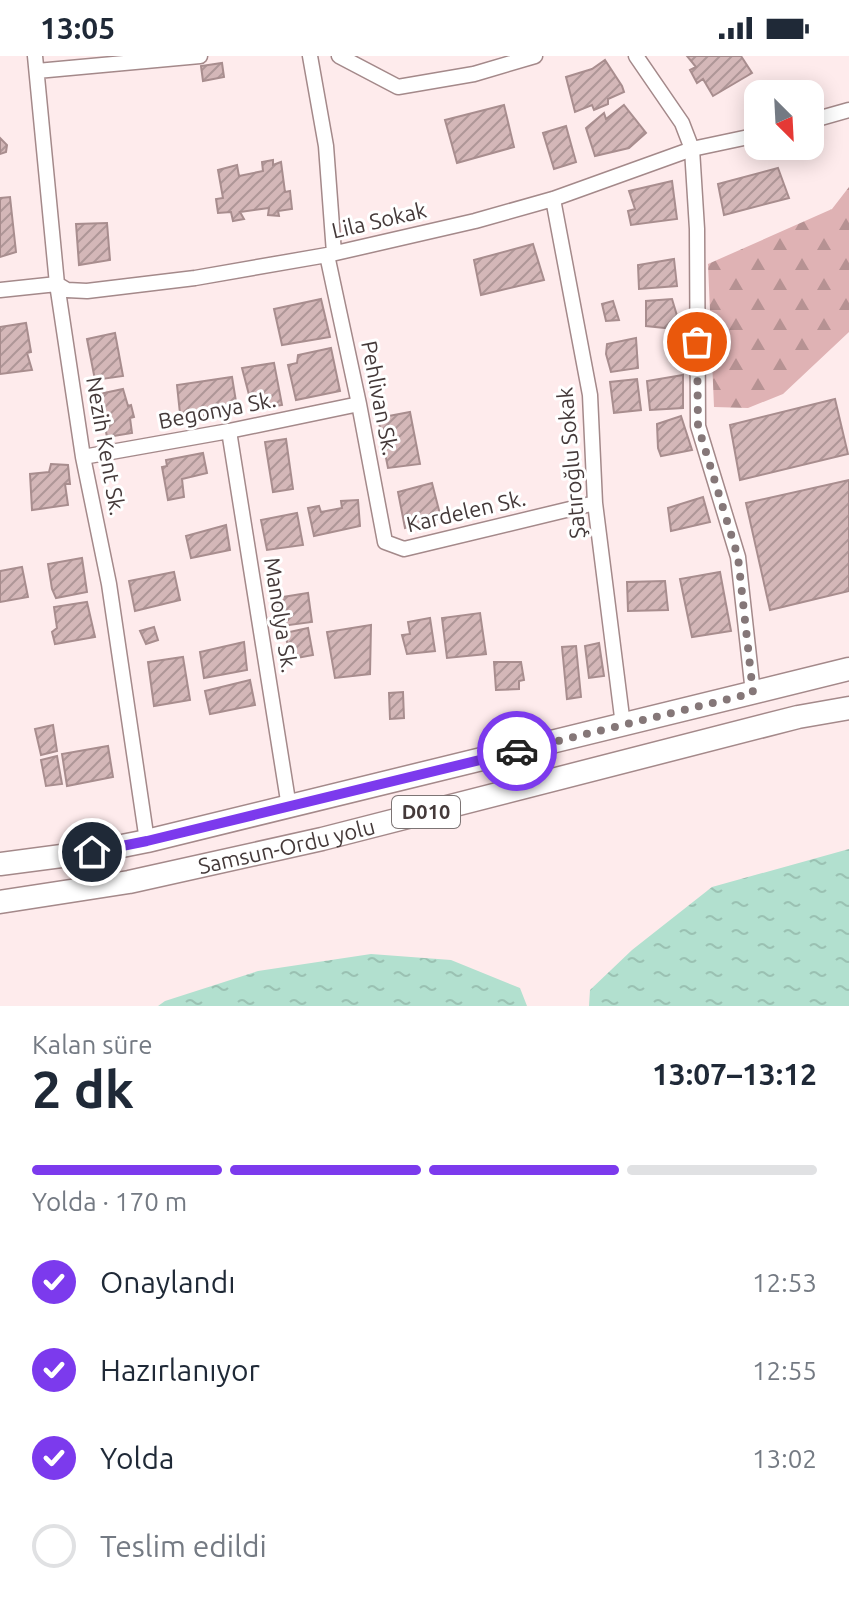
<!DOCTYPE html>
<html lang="tr">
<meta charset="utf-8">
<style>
body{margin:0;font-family:Ubuntu,sans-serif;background:#f6f6f7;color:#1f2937;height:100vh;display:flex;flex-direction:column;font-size:30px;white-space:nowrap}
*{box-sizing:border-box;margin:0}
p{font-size:26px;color:#747a83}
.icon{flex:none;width:44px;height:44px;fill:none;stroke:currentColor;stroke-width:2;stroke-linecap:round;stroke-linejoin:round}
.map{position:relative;height:950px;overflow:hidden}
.details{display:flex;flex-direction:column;background:#fff;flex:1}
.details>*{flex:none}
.needle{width:52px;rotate:156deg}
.fabs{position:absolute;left:744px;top:24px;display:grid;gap:16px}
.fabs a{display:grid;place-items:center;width:80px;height:80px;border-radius:16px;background:#fff;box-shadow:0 4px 20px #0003;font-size:40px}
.pin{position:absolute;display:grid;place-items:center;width:68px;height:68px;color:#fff;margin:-34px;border:4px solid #fff;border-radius:50%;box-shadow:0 2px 8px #0007}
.courier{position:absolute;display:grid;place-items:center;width:80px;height:80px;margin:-40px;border:6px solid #7c3aed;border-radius:50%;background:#fff;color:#222;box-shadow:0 2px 10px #0007}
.summary em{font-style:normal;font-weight:700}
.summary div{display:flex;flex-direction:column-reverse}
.summary{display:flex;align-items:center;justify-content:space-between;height:136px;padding:0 32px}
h1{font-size:52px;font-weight:700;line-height:60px}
.bar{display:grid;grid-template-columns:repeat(4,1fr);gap:12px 8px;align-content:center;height:96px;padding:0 32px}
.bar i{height:10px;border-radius:6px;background:#e0e1e3}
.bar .current{background:#7c3aed}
.bar p{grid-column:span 4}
ol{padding:0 32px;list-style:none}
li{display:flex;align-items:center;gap:24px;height:88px}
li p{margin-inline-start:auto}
li .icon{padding:8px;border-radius:50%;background:#7c3aed;color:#fff;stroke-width:4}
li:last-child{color:#747a83}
li i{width:44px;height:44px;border:4px solid #e0e1e3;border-radius:50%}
.status{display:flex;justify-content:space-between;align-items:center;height:56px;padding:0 40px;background:#fff;direction:ltr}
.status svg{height:22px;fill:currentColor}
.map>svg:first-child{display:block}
.forest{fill:url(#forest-firs)}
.water{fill:url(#water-ripples)}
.building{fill:url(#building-hatch);stroke:#a88d8e;stroke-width:2}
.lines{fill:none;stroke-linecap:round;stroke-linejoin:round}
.minor-casing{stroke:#a4898a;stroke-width:17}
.trunk-casing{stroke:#a4898a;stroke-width:25}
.minor{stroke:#fff;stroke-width:14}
.trunk{stroke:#fff;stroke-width:22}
.done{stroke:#857778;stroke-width:8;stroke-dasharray:0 14.4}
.route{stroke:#7c3aed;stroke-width:10}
.labels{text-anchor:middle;stroke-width:6;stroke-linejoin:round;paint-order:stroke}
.shield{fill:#fff;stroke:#7c7474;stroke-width:2}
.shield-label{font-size:20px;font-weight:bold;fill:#443939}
.street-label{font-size:22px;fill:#443939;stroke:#fff}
</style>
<div class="status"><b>13:05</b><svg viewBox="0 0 49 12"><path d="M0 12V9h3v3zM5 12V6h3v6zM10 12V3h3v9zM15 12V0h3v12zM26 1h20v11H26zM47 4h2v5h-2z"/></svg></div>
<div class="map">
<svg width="849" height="950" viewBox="0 0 849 950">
<defs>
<pattern id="forest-firs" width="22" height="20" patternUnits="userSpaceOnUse" patternTransform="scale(2)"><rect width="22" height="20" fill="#dfb2b4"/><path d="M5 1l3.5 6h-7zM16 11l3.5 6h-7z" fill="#b69293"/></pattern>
<pattern id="water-ripples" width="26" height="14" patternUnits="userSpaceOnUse" patternTransform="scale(2)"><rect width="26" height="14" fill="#b2e0cf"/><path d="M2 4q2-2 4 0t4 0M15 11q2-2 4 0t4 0" fill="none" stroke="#9ac1b2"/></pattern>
<pattern id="building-hatch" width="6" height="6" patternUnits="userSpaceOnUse" patternTransform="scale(2)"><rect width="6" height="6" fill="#d4b7b8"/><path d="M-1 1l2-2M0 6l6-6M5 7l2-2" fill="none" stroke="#ae9697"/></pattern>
</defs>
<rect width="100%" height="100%" fill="#feebec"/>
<!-- forest -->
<path class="forest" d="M 849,131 L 849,276 L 783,338 L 748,352 L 714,351 L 708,208 L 832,153 Z"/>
<!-- water -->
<path class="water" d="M 849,793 L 849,950 L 589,950 L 590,934 L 632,894 L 712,831 Z
M 371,898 L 451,904 L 520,932 L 527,950 L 158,950 L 165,945 L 258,915 Z"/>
<!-- building -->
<path class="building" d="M 687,0 L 741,0 L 752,17 L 713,40 L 703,23 L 697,27 L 690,14 L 696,11 Z
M 605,4 L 622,30 L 624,36 L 608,43 L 608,48 L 594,54 L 592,49 L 575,56 L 566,21 L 592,13 Z
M 222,7 L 224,21 L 203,25 L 201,10 Z
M 504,49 L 514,91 L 457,107 L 445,64 Z
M 624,49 L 646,77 L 629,92 L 595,100 L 586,72 L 604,57 L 606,63 Z
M 566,70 L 576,106 L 554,113 L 543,77 Z
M 0,82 L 7,89 L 6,96 L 0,98 Z
M 273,104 L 273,109 L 281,106 L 285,136 L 290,135 L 292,153 L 278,155 L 279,160 L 268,159 L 269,152 L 240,156 L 244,163 L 233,165 L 231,156 L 218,157 L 216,143 L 223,142 L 218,114 L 237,109 L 239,120 L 263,115 L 262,106 Z
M 778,112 L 789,142 L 724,159 L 718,128 Z
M 672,125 L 677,163 L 631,169 L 628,155 L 635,153 L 629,135 Z
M 10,141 L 16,196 L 0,201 L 0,142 Z
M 107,167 L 110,204 L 79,209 L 76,168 Z
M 533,188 L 544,224 L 481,239 L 474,204 Z
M 674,203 L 677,230 L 639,233 L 638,209 Z
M 321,243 L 330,281 L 282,289 L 274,253 Z
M 672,243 L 678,263 L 674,273 L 646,270 L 646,245 Z
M 613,245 L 619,264 L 606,265 L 602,248 Z
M 26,267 L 31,296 L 27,297 L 32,314 L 0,318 L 0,271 Z
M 115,277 L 123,320 L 95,324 L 87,283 Z
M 636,282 L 638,312 L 611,316 L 606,298 L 607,288 Z
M 331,292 L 340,335 L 296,344 L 288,309 L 297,307 L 298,299 Z
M 274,307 L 282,349 L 253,354 L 242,312 Z
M 683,319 L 683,352 L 650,354 L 647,325 Z
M 232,321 L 238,358 L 181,367 L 177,329 Z
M 637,323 L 641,354 L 614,357 L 610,326 Z
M 123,333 L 128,350 L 131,349 L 134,361 L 130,362 L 132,377 L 107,381 L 99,338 Z
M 835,343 L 848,398 L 740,424 L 730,369 Z
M 410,356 L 420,408 L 388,412 L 378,362 Z
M 681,360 L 692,394 L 661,400 L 658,392 L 657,368 Z
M 286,383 L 293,433 L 273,436 L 265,386 Z
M 203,397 L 207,417 L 182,423 L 184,441 L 168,444 L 162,411 L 167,410 L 166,404 Z
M 51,408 L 68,409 L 70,428 L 65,428 L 68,449 L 32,454 L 30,418 L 49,416 Z
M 849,424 L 849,535 L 770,554 L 746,447 Z
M 432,427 L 441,462 L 405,472 L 398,436 Z
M 703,441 L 710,466 L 671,475 L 668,452 Z
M 358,444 L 360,470 L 314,480 L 308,452 L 319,450 L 321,456 L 342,452 L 341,445 Z
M 297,457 L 303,489 L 267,494 L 261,464 Z
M 226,469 L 230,494 L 191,502 L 186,480 Z
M 82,502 L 87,536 L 56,542 L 52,533 L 48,508 Z
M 22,511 L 28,541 L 0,546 L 0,515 Z
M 174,516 L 180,544 L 135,555 L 129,525 Z
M 720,516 L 731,575 L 692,581 L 680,523 Z
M 665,525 L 668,554 L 628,555 L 627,526 Z
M 308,537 L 312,566 L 282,570 L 276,542 Z
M 87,546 L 95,581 L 55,588 L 52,576 L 57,572 L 54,551 Z
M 480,557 L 486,598 L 447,602 L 442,562 Z
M 430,562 L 435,595 L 407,598 L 402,579 L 410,578 L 408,566 Z
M 371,569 L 370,618 L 335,622 L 327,576 Z
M 154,571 L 158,584 L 146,588 L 140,575 Z
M 308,572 L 313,599 L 291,603 L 285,577 Z
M 244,586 L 247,614 L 204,622 L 200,596 Z
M 599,587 L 604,620 L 589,622 L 585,590 Z
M 576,590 L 581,641 L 567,643 L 562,591 Z
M 183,601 L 190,644 L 154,650 L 148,606 Z
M 494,606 L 521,606 L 524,624 L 519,625 L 519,633 L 496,634 Z
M 250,624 L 255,649 L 210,658 L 205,635 Z
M 403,636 L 404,662 L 390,663 L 389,637 Z
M 53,669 L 57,695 L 41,699 L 35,673 Z
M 108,690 L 113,721 L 67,730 L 62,698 Z
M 57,700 L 62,728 L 46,730 L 41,704 Z"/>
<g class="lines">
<defs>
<path id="minor" d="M 35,0 L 57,228 L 83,401 L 109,528 L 147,785
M 310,0 L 326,90 L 334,197
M 339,0 L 398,31 L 474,18 L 535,0
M 636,0 L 682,67 L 692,93 L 697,173 L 698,370 L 738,501 L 753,637
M 37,15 L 200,0
M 810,65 L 849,54
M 553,143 L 590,339 L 595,447 L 623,669
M 327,199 L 359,348 L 385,486 L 404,493 L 595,447
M 0,234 L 57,228 L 67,234 L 87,235 L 195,222 L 327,199 L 475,165 L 553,143 L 692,93 L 758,79
M 229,375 L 289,751
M 83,401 L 229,375 L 359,348"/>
<g id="trunk">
<path d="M 0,808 L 92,796 L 147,785 L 849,613"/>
<path id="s1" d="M 0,846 L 129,826 L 322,783 L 798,661 L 849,652"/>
</g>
</defs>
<!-- minor casing -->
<use href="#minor" class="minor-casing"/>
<!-- trunk casing -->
<use href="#trunk" class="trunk-casing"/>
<!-- minor -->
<use href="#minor" class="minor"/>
<!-- trunk -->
<use href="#trunk" class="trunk"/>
</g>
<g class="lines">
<!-- done -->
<path class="done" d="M 517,695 L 753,637 L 738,501 L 698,370 L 697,286"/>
<!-- route -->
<path class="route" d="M 92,796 L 147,785 L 517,695"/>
</g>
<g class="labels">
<!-- shield labels -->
<rect class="shield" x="392" y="740" width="68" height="32" rx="6"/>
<g class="shield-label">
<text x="426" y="763">D010</text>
</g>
<!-- street labels -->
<g class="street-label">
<text transform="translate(379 164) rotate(-13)" y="8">Lila Sokak</text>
<text transform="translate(380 342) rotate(79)" y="8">Pehlivan Sk.</text>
<text transform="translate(217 354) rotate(-11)" y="8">Begonya Sk.</text>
<text transform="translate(106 390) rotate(80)" y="8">Nezih Kent Sk.</text>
<text transform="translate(571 407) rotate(-95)" y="8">Şatıroğlu Sokak</text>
<text transform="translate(466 455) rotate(-13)" y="8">Kardelen Sk.</text>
<text transform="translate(281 559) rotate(81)" y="8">Manolya Sk.</text>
<text dy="8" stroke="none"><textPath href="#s1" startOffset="292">Samsun-Ordu yolu</textPath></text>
</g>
</g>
</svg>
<div class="fabs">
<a><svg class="needle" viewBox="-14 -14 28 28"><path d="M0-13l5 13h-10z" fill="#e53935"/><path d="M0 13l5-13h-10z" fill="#747a83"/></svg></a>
</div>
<div class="pin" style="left:697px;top:286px;background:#ea580c"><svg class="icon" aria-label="bag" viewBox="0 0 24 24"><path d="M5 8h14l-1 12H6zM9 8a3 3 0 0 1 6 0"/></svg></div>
<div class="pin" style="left:92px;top:796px;background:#1f2937"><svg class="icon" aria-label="home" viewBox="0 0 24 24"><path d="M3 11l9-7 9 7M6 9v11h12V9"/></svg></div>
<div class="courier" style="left:517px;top:695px"><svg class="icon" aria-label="car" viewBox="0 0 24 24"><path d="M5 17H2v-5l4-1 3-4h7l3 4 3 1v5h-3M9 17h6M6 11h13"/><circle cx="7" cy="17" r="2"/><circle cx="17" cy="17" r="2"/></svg></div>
</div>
<section class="details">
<div class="summary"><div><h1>2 dk</h1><p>Kalan süre</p></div><em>13:07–13:12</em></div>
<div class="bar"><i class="current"></i><i class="current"></i><i class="current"></i><i></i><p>Yolda · 170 m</p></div>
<ol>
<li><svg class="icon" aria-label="check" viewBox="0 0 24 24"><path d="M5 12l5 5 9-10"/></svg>Onaylandı<p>12:53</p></li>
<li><svg class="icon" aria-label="check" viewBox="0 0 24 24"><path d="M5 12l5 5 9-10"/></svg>Hazırlanıyor<p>12:55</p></li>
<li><svg class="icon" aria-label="check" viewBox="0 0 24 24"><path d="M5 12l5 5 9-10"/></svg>Yolda<p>13:02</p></li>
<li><i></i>Teslim edildi</li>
</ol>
</section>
